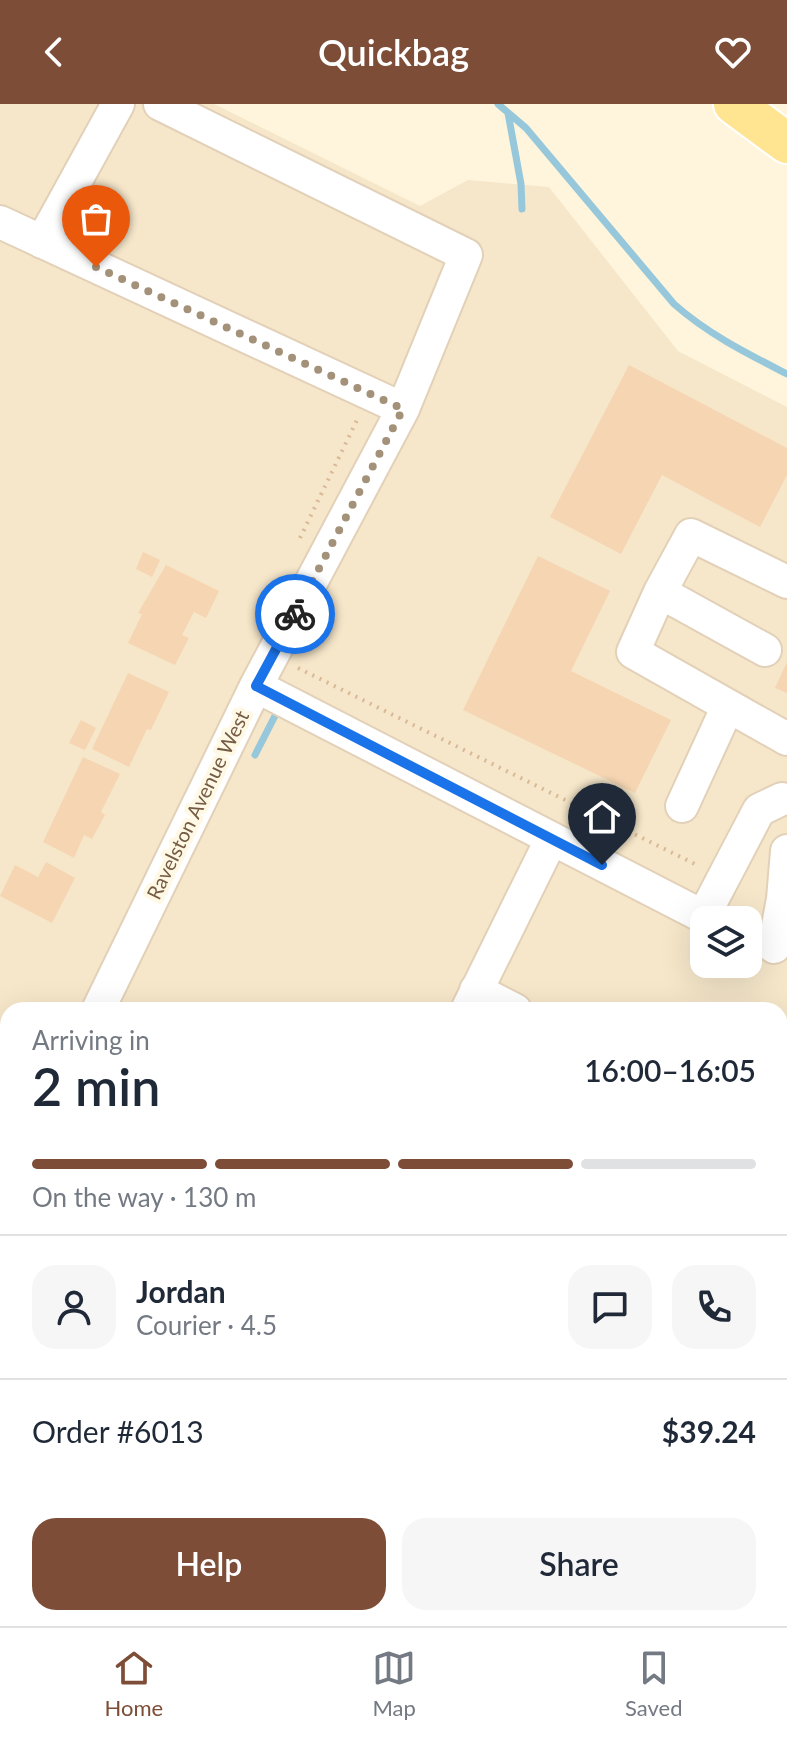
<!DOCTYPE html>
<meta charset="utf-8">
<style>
body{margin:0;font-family:Lato,sans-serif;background:#f6f6f7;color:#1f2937;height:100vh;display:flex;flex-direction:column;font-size:30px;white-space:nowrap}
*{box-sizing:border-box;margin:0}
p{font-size:26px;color:#747a83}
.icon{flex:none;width:44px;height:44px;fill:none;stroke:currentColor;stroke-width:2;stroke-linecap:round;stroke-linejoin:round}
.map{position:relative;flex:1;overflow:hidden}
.sheet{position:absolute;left:0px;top:898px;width:788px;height:624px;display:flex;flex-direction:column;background:#fff;border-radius:24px 24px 0 0;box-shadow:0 8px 32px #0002}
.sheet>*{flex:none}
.fabs{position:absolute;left:690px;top:802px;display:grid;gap:16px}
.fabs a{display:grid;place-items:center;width:72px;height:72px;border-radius:16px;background:#fff;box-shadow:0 8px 32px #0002;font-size:40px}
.pin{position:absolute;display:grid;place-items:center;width:68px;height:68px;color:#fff;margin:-82px -34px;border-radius:50% 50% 50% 0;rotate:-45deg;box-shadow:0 0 8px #0007}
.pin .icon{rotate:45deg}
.courier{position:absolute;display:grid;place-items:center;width:80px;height:80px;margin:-40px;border:6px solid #1a73e8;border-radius:50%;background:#fff;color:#222;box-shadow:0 2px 10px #0007}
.head em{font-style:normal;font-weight:600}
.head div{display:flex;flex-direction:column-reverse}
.head{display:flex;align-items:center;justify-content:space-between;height:136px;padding:0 32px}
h1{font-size:52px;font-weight:600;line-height:60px}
.bar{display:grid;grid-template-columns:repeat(4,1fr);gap:12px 8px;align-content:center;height:96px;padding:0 32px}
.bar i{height:10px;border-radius:6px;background:#e0e1e3}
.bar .active{background:#7d4d37}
.bar p{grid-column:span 4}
.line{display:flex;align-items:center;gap:20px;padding:0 32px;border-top:2px solid #e0e1e3}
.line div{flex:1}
.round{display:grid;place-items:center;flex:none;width:84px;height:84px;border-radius:24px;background:#f6f6f7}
.button{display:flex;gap:16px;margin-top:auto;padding:16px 32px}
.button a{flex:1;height:92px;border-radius:24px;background:#7d4d37;color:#fff;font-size:32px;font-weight:600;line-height:92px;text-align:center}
.button a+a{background:#f6f6f7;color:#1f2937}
header{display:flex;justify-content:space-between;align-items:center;height:104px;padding:0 32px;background:#7d4d37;color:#fff;font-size:36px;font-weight:600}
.tab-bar{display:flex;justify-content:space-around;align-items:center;height:112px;border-top:2px solid #e0e1e3;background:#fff;font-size:22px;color:#747a83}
.tab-bar a{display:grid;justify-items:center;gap:4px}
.tab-bar .active{color:#7d4d37}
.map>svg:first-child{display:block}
.residential{fill:#f6e7ca;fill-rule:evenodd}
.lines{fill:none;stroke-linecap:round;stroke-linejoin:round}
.stream{stroke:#96c7da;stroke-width:7}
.building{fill:#f5d5b2}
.minor-casing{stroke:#e2d1b8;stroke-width:36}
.major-casing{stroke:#fff;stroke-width:44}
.path{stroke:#d9b896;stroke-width:4;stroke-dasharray:2 6;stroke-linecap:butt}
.minor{stroke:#fff;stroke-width:32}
.major{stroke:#ffe492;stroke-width:40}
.done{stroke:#a49179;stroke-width:8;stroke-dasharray:0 14.4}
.route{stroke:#1a73e8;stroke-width:10}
.labels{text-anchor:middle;stroke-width:8;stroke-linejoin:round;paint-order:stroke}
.street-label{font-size:20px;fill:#745b44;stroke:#fff8e4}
</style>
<header><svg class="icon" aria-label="back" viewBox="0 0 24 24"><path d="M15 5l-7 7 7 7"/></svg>Quickbag<svg class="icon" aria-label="heart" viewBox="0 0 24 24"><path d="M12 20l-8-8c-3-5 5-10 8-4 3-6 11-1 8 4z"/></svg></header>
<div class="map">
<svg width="787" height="1522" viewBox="0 0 787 1522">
<rect width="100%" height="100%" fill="#fef5dc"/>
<!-- residential -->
<path class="residential" d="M 0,0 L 214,0 L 420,102 L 468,76 L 549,83 L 678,247 L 787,303 L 787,1522 L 0,1522 ZM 704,816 L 748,816 L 748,860 L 704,860 ZM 8,906 L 780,906 L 780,1514 L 8,1514 Z"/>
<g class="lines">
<!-- stream -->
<path class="stream" d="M 498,0 L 526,24 L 674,200 C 708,230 746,249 787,270
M 508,9 L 521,80 L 522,105
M 255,651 L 278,606"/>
</g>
<!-- building -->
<path class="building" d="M 629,261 L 787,344 L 787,371 L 760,423 L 662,371 L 621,450 L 550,413 Z
M 143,448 L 160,456 L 152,473 L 136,465 Z
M 538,452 L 610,487 L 571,567 L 671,616 L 635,689 L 463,606 Z
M 166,461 L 219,487 L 206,514 L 194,508 L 182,531 L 189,534 L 175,561 L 128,539 L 142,510 L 138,509 Z
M 787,558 L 787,589 L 775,584 Z
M 128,569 L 169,588 L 151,626 L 147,625 L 129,663 L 92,645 Z
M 81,616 L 96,624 L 85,646 L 69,639 Z
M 83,653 L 120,670 L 101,708 L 105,711 L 92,735 L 84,731 L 74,754 L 43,738 Z
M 46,758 L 75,774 L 52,819 L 0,792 L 15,761 L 38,773 Z
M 1,1244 L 8,1248 L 8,1295 L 1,1291 L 5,1285 L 0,1283 Z
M 0,1306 L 8,1310 L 8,1334 L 0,1350 Z
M 0,1371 L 8,1375 L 8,1393 L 2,1405 L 0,1404 Z"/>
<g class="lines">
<defs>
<path id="minor" d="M 0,118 L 403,305
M 42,138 L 118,0
M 787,478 L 691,431 L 660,488 L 633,548 L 787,635
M 660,488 L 765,546
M 256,582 L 710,816
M 682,702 L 728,602
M 703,813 L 759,706 L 782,695
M 774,843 L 783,795 L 787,747
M 476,886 L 515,906
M 98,906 L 256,582 L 403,305 L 466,151 L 160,0
M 467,906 L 551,736
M 780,1042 L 787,1046
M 0,1106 L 8,1090
M 780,1172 L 787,1159
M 780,1225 L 787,1229
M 758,1514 L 773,1522"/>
<path id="major" d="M 734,0 L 787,39"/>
</defs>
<!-- minor casing -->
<use href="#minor" class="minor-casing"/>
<!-- major casing -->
<use href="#major" class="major-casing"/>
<!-- path -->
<path class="path" d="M 300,434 L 357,316
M 298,564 L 699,762"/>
<!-- minor -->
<use href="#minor" class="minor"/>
<!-- major -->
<use href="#major" class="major"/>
</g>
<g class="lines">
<!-- done -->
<path class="done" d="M 96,163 L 403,305 L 295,510"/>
<!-- route -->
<path class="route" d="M 295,510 L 256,582 L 602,761"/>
</g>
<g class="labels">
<!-- street labels -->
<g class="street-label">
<text transform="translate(198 701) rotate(-64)" y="7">Ravelston Avenue West</text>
</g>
</g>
</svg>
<div class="fabs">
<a><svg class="icon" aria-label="layers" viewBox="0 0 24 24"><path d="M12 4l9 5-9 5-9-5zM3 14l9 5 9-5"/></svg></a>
</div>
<div class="pin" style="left:96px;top:163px;background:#ea580c"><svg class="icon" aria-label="bag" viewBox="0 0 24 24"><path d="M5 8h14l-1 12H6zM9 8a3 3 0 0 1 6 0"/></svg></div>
<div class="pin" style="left:602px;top:761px;background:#1f2937"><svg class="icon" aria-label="home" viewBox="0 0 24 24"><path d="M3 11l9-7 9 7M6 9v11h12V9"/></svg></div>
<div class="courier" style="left:295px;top:510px"><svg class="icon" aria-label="bike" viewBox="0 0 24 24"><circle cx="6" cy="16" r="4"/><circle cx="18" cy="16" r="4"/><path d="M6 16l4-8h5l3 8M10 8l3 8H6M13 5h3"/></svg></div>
<section class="sheet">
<div class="head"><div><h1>2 min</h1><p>Arriving in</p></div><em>16:00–16:05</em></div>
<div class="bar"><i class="active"></i><i class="active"></i><i class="active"></i><i></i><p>On the way · 130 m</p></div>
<div class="line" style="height:144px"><a class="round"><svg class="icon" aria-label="person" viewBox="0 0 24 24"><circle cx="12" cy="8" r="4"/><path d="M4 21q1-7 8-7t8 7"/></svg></a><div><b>Jordan</b><p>Courier · 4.5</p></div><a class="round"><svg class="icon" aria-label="chat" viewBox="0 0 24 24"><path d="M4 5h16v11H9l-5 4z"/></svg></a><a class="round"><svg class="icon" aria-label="phone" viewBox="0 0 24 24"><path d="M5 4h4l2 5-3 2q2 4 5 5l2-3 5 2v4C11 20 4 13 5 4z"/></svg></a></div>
<div class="line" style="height:104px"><div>Order #6013</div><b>$39.24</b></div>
<div class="button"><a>Help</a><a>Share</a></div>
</section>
</div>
<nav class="tab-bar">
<a class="active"><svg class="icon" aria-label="home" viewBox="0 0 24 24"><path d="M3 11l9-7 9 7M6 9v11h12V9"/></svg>Home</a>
<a><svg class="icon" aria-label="map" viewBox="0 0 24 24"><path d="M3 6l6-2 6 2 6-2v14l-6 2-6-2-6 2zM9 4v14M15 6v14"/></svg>Map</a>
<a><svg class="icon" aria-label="saved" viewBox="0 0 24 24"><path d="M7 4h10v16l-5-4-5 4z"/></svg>Saved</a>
</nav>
